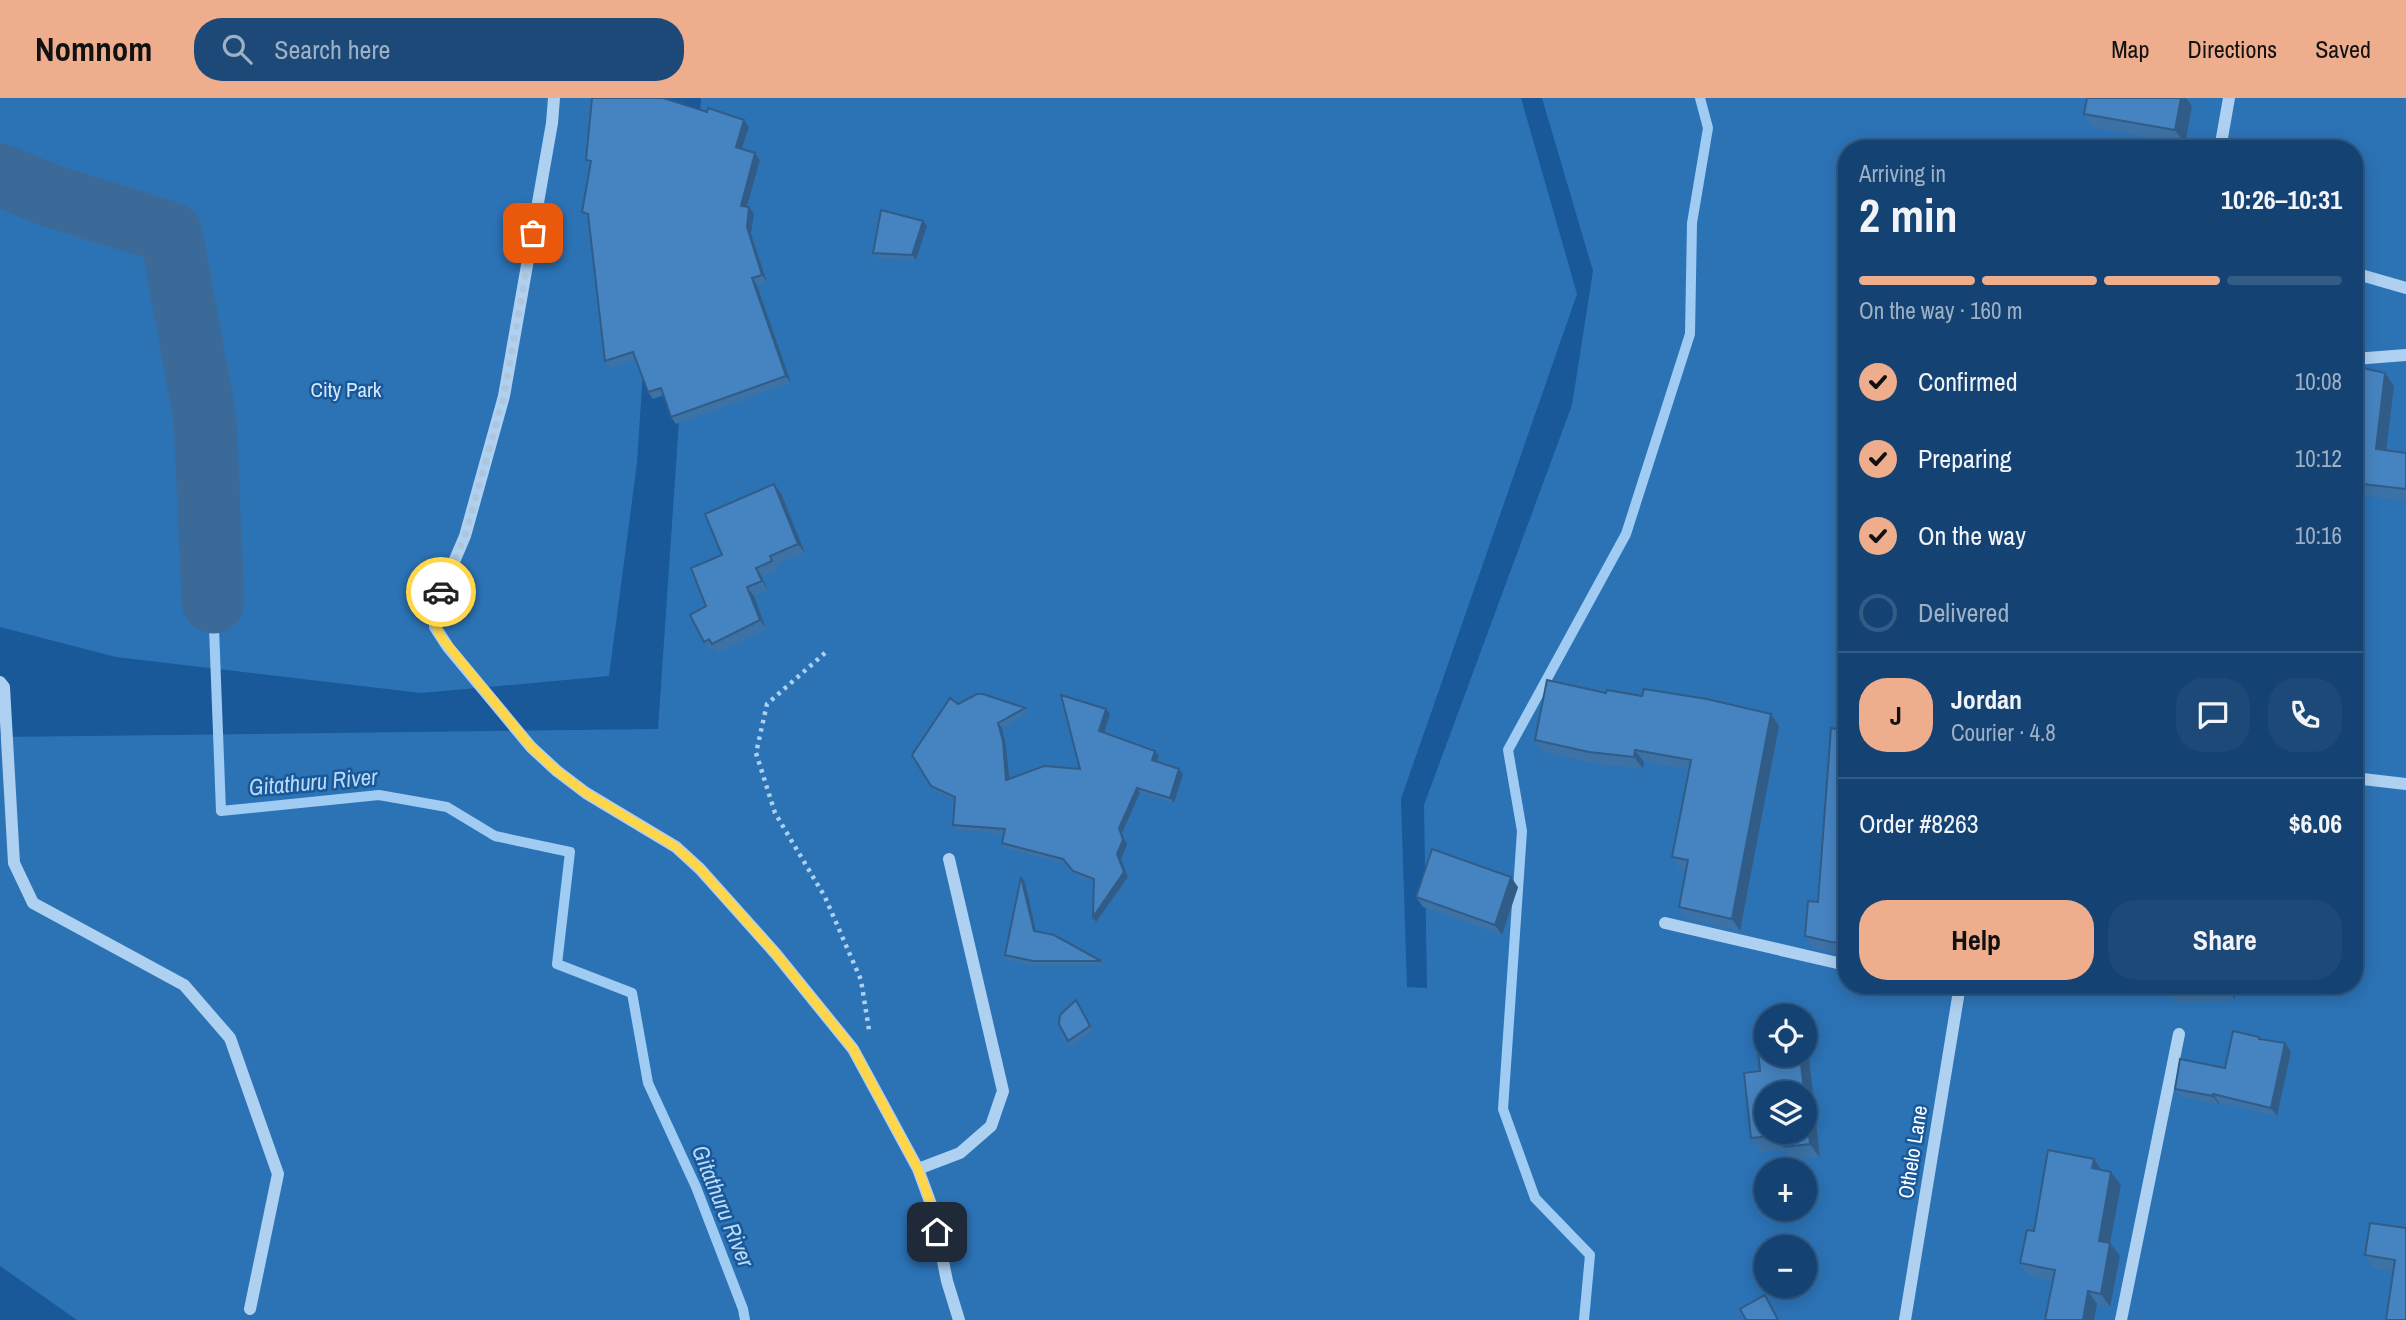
<!DOCTYPE html>
<meta charset="utf-8">
<style>
body{margin:0;font-family:"Archivo Narrow",sans-serif;background:#1c4978;color:#f1f3f6;height:100vh;display:flex;flex-direction:column;font-size:26px;white-space:nowrap}
*{box-sizing:border-box;margin:0}
p{font-size:23px;color:#9db0c4}
.icon{flex:none;width:38px;height:38px;fill:none;stroke:currentColor;stroke-width:2;stroke-linecap:round;stroke-linejoin:round}
.map{position:relative;flex:1;overflow:hidden}
.details{position:absolute;left:1838px;top:42px;width:525px;height:854px;display:flex;flex-direction:column;background:#134273;border-radius:28px;box-shadow:0 4px 18px #0003,0 0 0 2px #325b85}
.details>*{flex:none}
.fabs{position:absolute;left:1754px;top:906px;display:grid;gap:14px}
.fabs a{display:grid;place-items:center;width:63px;height:63px;border-radius:50%;background:#134273;box-shadow:0 4px 18px #0003,0 0 0 2px #325b85;font-size:35px}
.pin{position:absolute;display:grid;place-items:center;width:60px;height:60px;color:#fff;margin:-30px;border-radius:14px;box-shadow:0 4px 10px #0006}
.courier{position:absolute;display:grid;place-items:center;width:70px;height:70px;margin:-35px;border:5px solid #ffd54a;border-radius:50%;background:#fff;color:#222;box-shadow:0 2px 9px #0007}
.headline em{font-style:normal;font-weight:800}
.headline div{display:flex;flex-direction:column-reverse}
.headline{display:flex;align-items:center;justify-content:space-between;height:119px;padding:0 21px}
h1{font-size:46px;font-weight:800;line-height:52px}
.bar{display:grid;grid-template-columns:repeat(4,1fr);gap:10px 7px;align-content:center;height:84px;padding:0 21px}
.bar i{height:9px;border-radius:5px;background:#325b85}
.bar .selected{background:#eead8d}
.bar p{grid-column:span 4}
.line{display:flex;align-items:center;gap:18px;padding:0 21px;border-top:2px solid #325b85}
.line div{flex:1}
.round{display:grid;place-items:center;flex:none;width:74px;height:74px;border-radius:28px;background:#1c4978}
ol{padding:0 21px;list-style:none}
li{display:flex;align-items:center;gap:21px;height:77px}
li p{margin-inline-start:auto}
li .icon{padding:7px;border-radius:50%;background:#eead8d;color:#111;stroke-width:4}
li:last-child{color:#9db0c4}
li i{width:38px;height:38px;border:4px solid #325b85;border-radius:50%}
.action{display:flex;gap:14px;margin-top:auto;padding:14px 21px}
.action a{flex:1;height:80px;border-radius:28px;background:#eead8d;color:#111;font-size:28px;font-weight:800;line-height:80px;text-align:center}
.action a+a{background:#1c4978;color:#f1f3f6}
header{display:flex;align-items:center;gap:42px;box-sizing:border-box;height:98px;padding:0 35px;background:#eead8d;color:#111}
header strong{font-size:33px}
nav{display:flex;gap:38px;margin-inline-start:auto;font-size:24px}
.search{width:490px;height:63px;background:#1c4978;display:flex;align-items:center;gap:18px;box-sizing:border-box;padding:0 24px;border-radius:28px;color:#9db0c4;font-size:26px}
.map>svg:first-child{display:block}
.green{fill:#2c73b6;fill-rule:evenodd}
.lines{fill:none;stroke-linecap:round;stroke-linejoin:round}
.stream{stroke:#a0ccf3;stroke-width:10}
.river{stroke:#3c6a98;stroke-width:63}
.path{stroke:#aed0f1;stroke-width:4.5;stroke-dasharray:3.5 5;stroke-linecap:butt}
.minor{stroke:#aed0f1;stroke-width:12}
.wall{fill:#3c72a6}
.shaded-wall{fill:#315c87}
.building{fill:#4684c1;stroke:#315c87;stroke-width:2;fill-rule:evenodd}
.done{stroke:#aec5db;stroke-width:7;stroke-dasharray:0 12.6}
.route{stroke:#ffd54a;stroke-width:9}
.labels{text-anchor:middle;stroke-width:5;stroke-linejoin:round;paint-order:stroke}
.park-label{font-size:21px;fill:#d5e9fc;stroke:#195899}
.street-label{font-size:21px;fill:#fff;stroke:#195899}
.water-label{font-size:23px;font-style:italic;fill:#badaf8;stroke:#195899}
</style>
<header>
<strong>Nomnom</strong>
<div class="search"><svg class="icon" aria-label="search" viewBox="0 0 24 24"><circle cx="10" cy="10" r="6"/><path d="M15 15l6 6"/></svg>Search here</div>
<nav><a>Map</a><a>Directions</a><a>Saved</a></nav>
</header>
<div class="map">
<svg width="2406" height="1222" viewBox="0 0 2406 1222">
<rect width="100%" height="100%" fill="#195899"/>
<!-- green -->
<path class="green" d="M 0,0 L 661,0 L 637,365 L 609,578 L 421,595 L 116,559 L 0,529 Z
M 701,0 L 1521,0 L 1577,196 L 1401,701 L 1407,889 L 1427,890 L 1424,707 L 1572,307 L 1593,173 L 1542,0 L 2406,0 L 2406,1222 L 77,1222 L 0,1168 L 0,639 L 658,631 ZM 1846,51 L 2354,51 L 2354,887 L 1846,887 ZM 1766,919 L 1804,919 L 1804,957 L 1766,957 ZM 1766,996 L 1804,996 L 1804,1034 L 1766,1034 ZM 1766,1073 L 1804,1073 L 1804,1111 L 1766,1111 ZM 1766,1150 L 1804,1150 L 1804,1188 L 1766,1188 Z"/>
<g class="lines">
<!-- stream -->
<path class="stream" d="M 213,504 L 221,713 L 379,697 L 447,709 L 495,738 L 570,754 L 557,866 L 632,895 L 648,985 L 696,1089 L 743,1211 L 745,1222
M 1584,1222 L 1590,1157 L 1535,1100 L 1503,1011 L 1522,733 L 1508,652 L 1626,436 L 1690,236 L 1692,125 L 1708,30 L 1700,0"/>
<!-- river -->
<path class="river" d="M 0,77 L 51,98 L 171,135 L 205,321 L 213,504"/>
<!-- path -->
<path class="path" d="M 825,555 L 767,606 L 756,655 L 775,715 L 825,799 L 861,882 L 869,932"/>
<!-- minor -->
<path class="minor" d="M 554,0 L 552,25 L 504,298 L 465,438 L 436,506 L 435,529 L 448,549 L 531,649 L 557,673 L 586,695 L 676,749 L 700,771 L 776,856 L 853,951 L 918,1071 L 932,1109 L 947,1183 L 959,1222
M 2220,51 L 2229,0
M 2354,175 L 2406,190
M 2354,261 L 2406,257
M 0,584 L 4,589 L 14,765 L 33,805 L 184,887 L 230,940 L 278,1076 L 250,1211
M 2354,680 L 2406,686
M 1665,825 L 1846,867
M 1934,887 L 1959,893
M 918,1071 L 960,1055 L 991,1028 L 1003,993 L 949,761
M 1905,1222 L 1960,887
M 2121,1222 L 2179,936"/>
</g>
<!-- wall -->
<path class="wall" d="M 2087,0 L 2186,0 L 2192,8 L 2185,46 L 2094,30 L 2084,16 Z
M 749,29 L 742,51 L 760,62 L 747,109 L 749,109 L 754,116 L 751,136 L 767,184 L 757,187 L 791,285 L 676,326 L 671,319 L 664,297 L 653,301 L 648,294 L 636,261 L 610,270 L 605,263 L 589,122 L 587,121 L 582,114 L 590,68 L 586,62 Z
M 927,128 L 916,162 L 877,160 L 873,155 Z
M 2354,268 L 2394,288 L 2386,352 L 2406,355 L 2406,403 L 2354,396 Z
M 774,386 L 781,395 L 805,455 L 776,467 L 778,472 L 762,479 L 768,492 L 754,498 L 766,531 L 718,555 L 715,550 L 710,553 L 704,544 L 706,508 L 722,457 Z
M 1606,595 L 1642,598 L 1771,616 L 1779,628 L 1740,833 L 1687,821 L 1679,809 L 1686,772 L 1680,771 L 1672,759 L 1689,672 L 1644,664 L 1643,671 L 1597,666 L 1543,654 L 1535,642 Z
M 958,606 L 1025,610 L 1028,615 L 1002,630 L 1006,648 L 1009,681 L 1080,671 L 1110,616 L 1104,635 L 1155,653 L 1159,658 L 1157,664 L 1183,676 L 1174,705 L 1140,695 L 1122,735 L 1127,747 L 1121,761 L 1128,779 L 1096,824 L 1094,784 L 1077,778 L 1067,766 L 1005,750 L 1002,745 L 1004,736 L 957,732 L 953,727 L 955,702 L 934,693 L 931,688 Z
M 1846,633 L 1846,857 L 1814,851 L 1805,838 L 1818,804 Z
M 1021,779 L 1025,784 L 1036,834 L 1101,863 L 1104,868 L 1036,868 L 1008,862 L 1005,857 Z
M 1518,789 L 1502,837 L 1423,809 L 1416,799 Z
M 2163,887 L 2234,887 L 2235,902 L 2176,905 Z
M 1076,902 L 1093,933 L 1071,948 L 1068,943 Z
M 2261,941 L 2291,954 L 2277,1018 L 2219,1005 L 2219,1007 L 2181,999 L 2175,991 L 2225,970 Z
M 1807,942 L 1820,1060 L 1794,1063 L 1786,1052 L 1761,1054 L 1751,1040 L 1760,973 Z
M 2094,1061 L 2102,1072 L 2121,1087 L 2110,1145 L 2120,1158 L 2110,1209 L 2097,1206 L 2094,1222 L 2045,1222 L 2053,1183 L 2029,1178 L 2020,1165 L 2034,1133 Z
M 2406,1130 L 2393,1174 L 2375,1171 L 2365,1157 Z"/>
<!-- shaded-wall -->
<path class="shaded-wall" d="M 2181,0 L 2186,0 L 2192,8 L 2185,46 L 2175,32 Z
M 744,22 L 749,29 L 740,56 L 736,49 Z
M 755,55 L 760,62 L 745,115 L 741,108 Z
M 749,109 L 754,116 L 751,136 L 767,184 L 762,177 L 747,129 Z
M 923,123 L 927,128 L 916,162 L 912,157 Z
M 752,180 L 757,187 L 791,285 L 786,278 Z
M 2385,275 L 2394,288 L 2385,363 L 2376,351 Z
M 774,386 L 781,395 L 805,455 L 798,446 Z
M 756,470 L 762,479 L 768,492 L 762,483 Z
M 747,489 L 754,498 L 766,531 L 760,522 Z
M 1106,611 L 1110,616 L 1103,638 L 1099,633 Z
M 1771,616 L 1779,628 L 1740,833 L 1732,821 Z
M 998,625 L 1002,630 L 1006,648 L 1010,687 L 1006,682 Z
M 1635,652 L 1644,664 L 1643,671 L 1634,659 Z
M 1155,653 L 1159,658 L 1155,667 L 1152,662 Z
M 1179,671 L 1183,676 L 1174,705 L 1170,700 Z
M 1137,690 L 1140,695 L 1122,735 L 1127,747 L 1121,761 L 1128,779 L 1096,824 L 1093,819 L 1117,756 L 1119,730 Z
M 2354,725 L 2360,735 L 2354,767 Z
M 1021,779 L 1025,784 L 1037,838 L 1034,833 Z
M 1511,779 L 1518,789 L 1502,837 L 1495,827 Z
M 2225,887 L 2234,887 L 2235,902 Z
M 1804,938 L 1807,942 L 1820,1060 L 1810,1046 L 1800,957 L 1804,957 Z
M 2285,945 L 2291,954 L 2277,1018 L 2271,1010 Z
M 2213,996 L 2219,1005 L 2219,1007 L 2213,998 Z
M 2094,1061 L 2103,1074 L 2092,1070 Z
M 2111,1074 L 2121,1087 L 2108,1156 L 2099,1143 Z
M 2110,1145 L 2120,1158 L 2110,1209 L 2101,1196 Z
M 2088,1193 L 2097,1206 L 2094,1222 L 2083,1222 Z"/>
<!-- building -->
<path class="building" d="M 592,0 L 663,0 L 707,14 L 708,10 L 744,22 L 736,49 L 755,55 L 741,108 L 749,109 L 747,129 L 762,177 L 752,180 L 786,278 L 671,319 L 661,290 L 648,294 L 633,254 L 605,263 L 588,116 L 582,114 L 591,63 L 586,62 Z
M 2087,0 L 2181,0 L 2175,32 L 2084,16 Z
M 881,112 L 923,123 L 912,157 L 873,155 Z
M 2354,268 L 2385,275 L 2376,351 L 2406,355 L 2406,391 L 2354,385 Z
M 774,386 L 798,446 L 770,458 L 772,463 L 756,470 L 762,483 L 747,489 L 760,522 L 712,546 L 709,541 L 704,544 L 690,517 L 706,508 L 691,470 L 722,457 L 705,416 Z
M 1547,582 L 1606,595 L 1607,592 L 1642,598 L 1644,591 L 1707,601 L 1771,616 L 1732,821 L 1679,809 L 1688,762 L 1672,759 L 1691,662 L 1635,652 L 1634,659 L 1589,654 L 1535,642 Z
M 977,596 L 983,596 L 1025,610 L 998,625 L 1003,643 L 1006,682 L 1044,668 L 1080,671 L 1061,597 L 1106,611 L 1099,633 L 1155,653 L 1152,662 L 1179,671 L 1170,700 L 1137,690 L 1119,730 L 1123,742 L 1117,756 L 1124,774 L 1093,819 L 1094,781 L 1073,773 L 1063,761 L 1002,745 L 1005,731 L 953,727 L 955,699 L 931,688 L 912,657 L 950,600 L 958,606 Z
M 1831,630 L 1846,633 L 1846,845 L 1831,844 L 1805,838 L 1808,803 L 1818,804 Z
M 1432,751 L 1511,779 L 1495,827 L 1416,799 Z
M 1021,779 L 1034,833 L 1054,837 L 1101,863 L 1033,863 L 1005,857 Z
M 1076,902 L 1090,928 L 1068,943 L 1059,926 L 1060,917 Z
M 1766,931 L 1766,957 L 1800,957 L 1810,1046 L 1784,1049 L 1783,1037 L 1751,1040 L 1744,975 L 1760,973 L 1756,932 ZM 1766,996 L 1804,996 L 1804,1034 L 1766,1034 Z
M 2233,933 L 2259,939 L 2259,941 L 2285,945 L 2271,1010 L 2213,996 L 2213,998 L 2175,991 L 2180,961 L 2225,970 Z
M 2048,1052 L 2094,1061 L 2092,1070 L 2111,1074 L 2099,1143 L 2110,1145 L 2101,1196 L 2088,1193 L 2083,1222 L 2045,1222 L 2055,1172 L 2020,1165 L 2027,1132 L 2034,1133 Z
M 2370,1125 L 2406,1130 L 2406,1222 L 2386,1222 L 2395,1162 L 2365,1157 Z
M 1765,1197 L 1778,1222 L 1746,1222 L 1740,1211 Z"/>
<g class="lines">
<!-- done -->
<path class="done" d="M 441,494 L 465,438 L 504,298 L 533,135"/>
<!-- route -->
<path class="route" d="M 441,494 C 434,510 432,523 441,539 L 531,649 L 557,673 L 586,695 L 676,749 L 700,771 L 776,856 L 853,951 L 918,1071 L 932,1109 L 937,1134"/>
</g>
<g class="labels">
<!-- park labels -->
<g class="park-label">
<text x="346" y="299">City Park</text>
</g>
<!-- street labels -->
<g class="street-label">
<text transform="translate(1913 1054) rotate(-81)" y="7">Othelo Lane</text>
</g>
<!-- water labels -->
<g class="water-label">
<text transform="translate(313 684) rotate(-5)" y="8">Gitathuru River</text>
<text transform="translate(723 1108) rotate(68)" y="8">Gitathuru River</text>
</g>
</g>
</svg>
<div class="fabs">
<a><svg class="icon" aria-label="locate" viewBox="0 0 24 24"><circle cx="12" cy="12" r="6"/><path d="M12 2v4M12 18v4M2 12h4M18 12h4"/></svg></a>
<a><svg class="icon" aria-label="layers" viewBox="0 0 24 24"><path d="M12 4l9 5-9 5-9-5zM3 14l9 5 9-5"/></svg></a>
<a>+</a>
<a>−</a>
</div>
<div class="pin" style="left:533px;top:135px;background:#ea580c"><svg class="icon" aria-label="bag" viewBox="0 0 24 24"><path d="M5 8h14l-1 12H6zM9 8a3 3 0 0 1 6 0"/></svg></div>
<div class="pin" style="left:937px;top:1134px;background:#1f2937"><svg class="icon" aria-label="home" viewBox="0 0 24 24"><path d="M3 11l9-7 9 7M6 9v11h12V9"/></svg></div>
<div class="courier" style="left:441px;top:494px"><svg class="icon" aria-label="car" viewBox="0 0 24 24"><path d="M5 17H2v-5l4-1 3-4h7l3 4 3 1v5h-3M9 17h6M6 11h13"/><circle cx="7" cy="17" r="2"/><circle cx="17" cy="17" r="2"/></svg></div>
<section class="details">
<div class="headline"><div><h1>2 min</h1><p>Arriving in</p></div><em>10:26–10:31</em></div>
<div class="bar"><i class="selected"></i><i class="selected"></i><i class="selected"></i><i></i><p>On the way · 160 m</p></div>
<ol>
<li><svg class="icon" aria-label="check" viewBox="0 0 24 24"><path d="M5 12l5 5 9-10"/></svg>Confirmed<p>10:08</p></li>
<li><svg class="icon" aria-label="check" viewBox="0 0 24 24"><path d="M5 12l5 5 9-10"/></svg>Preparing<p>10:12</p></li>
<li><svg class="icon" aria-label="check" viewBox="0 0 24 24"><path d="M5 12l5 5 9-10"/></svg>On the way<p>10:16</p></li>
<li><i></i>Delivered</li>
</ol>
<div class="line" style="height:126px"><b class="round" style="background:#eead8d;color:#111">J</b><div><b>Jordan</b><p>Courier · 4.8</p></div><a class="round"><svg class="icon" aria-label="chat" viewBox="0 0 24 24"><path d="M4 5h16v11H9l-5 4z"/></svg></a><a class="round"><svg class="icon" aria-label="phone" viewBox="0 0 24 24"><path d="M5 4h4l2 5-3 2q2 4 5 5l2-3 5 2v4C11 20 4 13 5 4z"/></svg></a></div>
<div class="line" style="height:91px"><div>Order #8263</div><b>$6.06</b></div>
<div class="action"><a>Help</a><a>Share</a></div>
</section>
</div>
